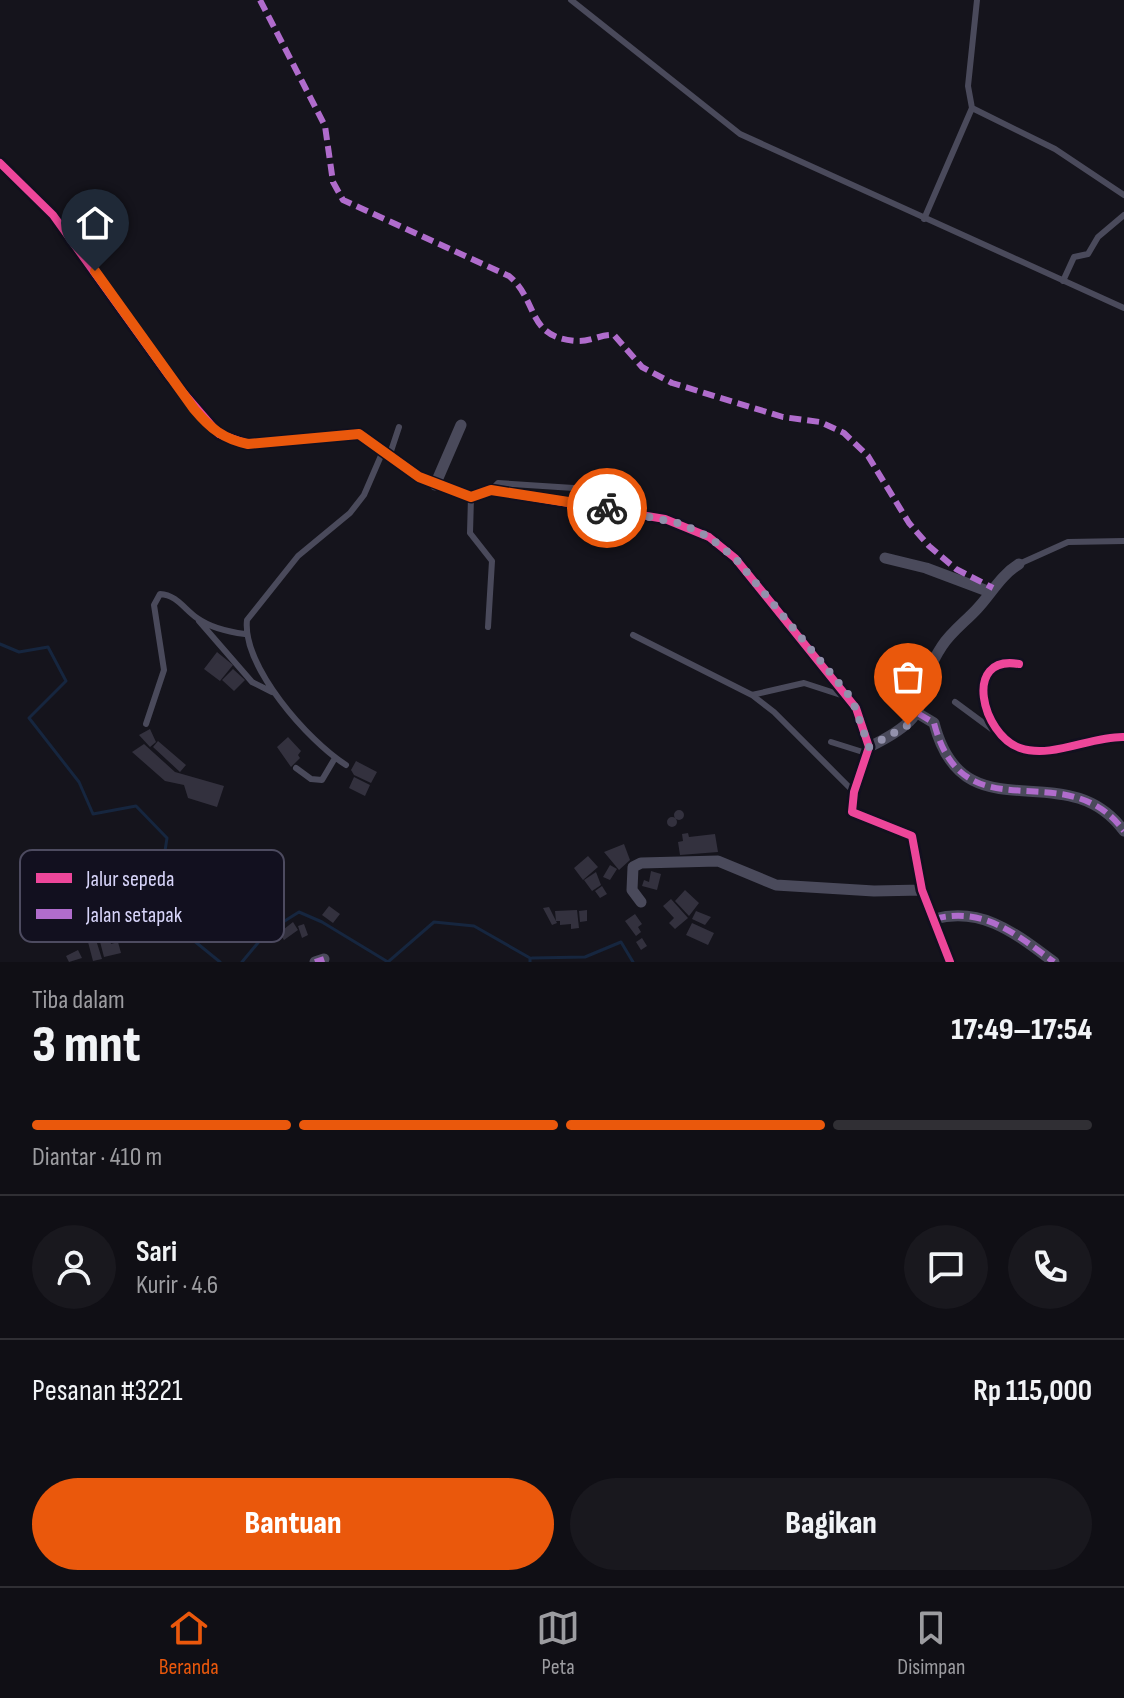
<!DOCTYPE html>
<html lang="id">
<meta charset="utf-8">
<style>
body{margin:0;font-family:"Sofia Sans Condensed",sans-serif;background:#19181e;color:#f1f3f6;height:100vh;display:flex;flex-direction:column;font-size:30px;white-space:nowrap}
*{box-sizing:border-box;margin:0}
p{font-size:26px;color:#9c9ca0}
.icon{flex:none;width:44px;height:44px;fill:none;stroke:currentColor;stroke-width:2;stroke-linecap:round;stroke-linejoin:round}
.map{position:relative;height:962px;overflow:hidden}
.details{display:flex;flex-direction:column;background:#100f15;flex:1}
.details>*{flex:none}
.pin{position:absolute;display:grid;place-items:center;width:68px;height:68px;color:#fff;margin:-82px -34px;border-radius:50% 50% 50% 0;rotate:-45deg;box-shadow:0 0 8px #0007}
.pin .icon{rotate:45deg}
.courier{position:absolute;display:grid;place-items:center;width:80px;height:80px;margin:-40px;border:6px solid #ea580c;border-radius:50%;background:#fff;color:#222;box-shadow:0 2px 10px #0007}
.head em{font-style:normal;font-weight:800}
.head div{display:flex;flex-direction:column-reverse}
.head{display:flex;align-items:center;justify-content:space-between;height:136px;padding:0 32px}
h1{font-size:52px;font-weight:800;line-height:60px}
.bar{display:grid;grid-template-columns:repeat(4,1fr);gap:12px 8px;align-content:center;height:96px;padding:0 32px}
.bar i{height:10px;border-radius:6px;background:#302f34}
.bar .current{background:#ea580c}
.bar p{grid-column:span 4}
.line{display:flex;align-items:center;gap:20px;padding:0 32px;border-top:2px solid #302f34}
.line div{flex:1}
.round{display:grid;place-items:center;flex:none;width:84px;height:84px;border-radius:42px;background:#19181e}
.cta{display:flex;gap:16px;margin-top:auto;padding:16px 32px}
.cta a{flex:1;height:92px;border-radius:48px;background:#ea580c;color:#fff;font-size:32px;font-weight:800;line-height:92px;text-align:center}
.cta a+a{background:#19181e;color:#f1f3f6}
.tab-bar{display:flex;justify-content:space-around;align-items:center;height:112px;border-top:2px solid #302f34;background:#100f15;font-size:22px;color:#9c9ca0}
.tab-bar a{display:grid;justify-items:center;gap:4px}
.tab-bar .current{color:#ea580c}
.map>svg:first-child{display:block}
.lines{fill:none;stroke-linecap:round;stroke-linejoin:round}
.stream{stroke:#16263f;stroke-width:3}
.building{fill:#33313e}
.service{stroke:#4a4a5b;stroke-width:6}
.minor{stroke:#4a4a5b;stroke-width:11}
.quiet{stroke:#b06ccc;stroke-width:6;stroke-dasharray:12 6;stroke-linecap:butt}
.cycleway-casing{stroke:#12101f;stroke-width:13}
.cycleway{stroke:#ed469a;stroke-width:8}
.done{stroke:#9391ac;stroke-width:8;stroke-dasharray:0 14.4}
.route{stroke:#ea580c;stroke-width:10}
.key{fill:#12101f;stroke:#4d4b60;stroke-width:2}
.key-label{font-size:22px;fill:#d7d4f9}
</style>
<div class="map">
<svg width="1124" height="962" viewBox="0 0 1124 962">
<rect width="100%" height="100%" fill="#15141c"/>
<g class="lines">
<!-- stream -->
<path class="stream" d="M 0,644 L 19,652 L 48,647 L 66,681 L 29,718 L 79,782 L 93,814 L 136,806 L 167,838 L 160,883 L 182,931 L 220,962
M 532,958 L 585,957 L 621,942 L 633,962
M 242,962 L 267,932 L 299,912 L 322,922 L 388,962 L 434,922 L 474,926 L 530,958 L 530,962"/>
</g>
<!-- building -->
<path class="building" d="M 217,652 L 233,665 L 220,681 L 204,669 Z
M 233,669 L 245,680 L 234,691 L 222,680 Z
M 150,729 L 156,742 L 150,747 L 139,735 Z
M 288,737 L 301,751 L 298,755 L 300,758 L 291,767 L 277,747 Z
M 158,741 L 186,765 L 180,772 L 153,747 Z
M 144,744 L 175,772 L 224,786 L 217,807 L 188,798 L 184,785 L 165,781 L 132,752 Z
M 356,761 L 377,772 L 371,783 L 354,775 L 351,770 Z
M 354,777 L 370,785 L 365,796 L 349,788 Z
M674 815a5 5 0 1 1 10 0a5 5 0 1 1-10 0Z
M667 822a5 5 0 1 1 10 0a5 5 0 1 1-10 0Z
M 688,833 L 689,837 L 715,834 L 718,852 L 680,855 L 678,842 L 683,841 L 682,834 Z
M 624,844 L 630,860 L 619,870 L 604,852 Z
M 588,856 L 598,867 L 583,880 L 574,868 Z
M 610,865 L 617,869 L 610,880 L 603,877 Z
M 651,871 L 661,874 L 657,890 L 642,886 L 644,880 L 649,882 Z
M 596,872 L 601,885 L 592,891 L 584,880 Z
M 602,886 L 607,894 L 600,898 L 595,891 Z
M 685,890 L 699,903 L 689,916 L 675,901 Z
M 671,899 L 688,918 L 675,929 L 669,923 L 674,918 L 663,906 Z
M 329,906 L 340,914 L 333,923 L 322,915 Z
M 549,907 L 557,923 L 552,925 L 543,908 Z
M 577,910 L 579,928 L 571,929 L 571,924 L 560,925 L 560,921 L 556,921 L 555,911 Z
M 587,910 L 587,921 L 580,922 L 579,911 Z
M 696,911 L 711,917 L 705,925 L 692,919 Z
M 635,914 L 642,924 L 638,927 L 641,932 L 636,936 L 625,921 Z
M 293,922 L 298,930 L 284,940 L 279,933 Z
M 692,923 L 714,933 L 708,945 L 686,935 Z
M 304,924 L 308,935 L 302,938 L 298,926 Z
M 109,932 L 111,944 L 118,942 L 121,953 L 104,957 L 98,934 Z
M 642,938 L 647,946 L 641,950 L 636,942 Z
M 96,940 L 102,959 L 93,961 L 88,942 Z
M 78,950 L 82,958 L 69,962 L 66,956 Z"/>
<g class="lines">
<!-- service -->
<path class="service" d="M 571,0 L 740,134 L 1124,308
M 972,108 L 1055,149 L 1124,195
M 924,219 L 972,108 L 968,86 L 977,0
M 1063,281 L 1074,257 L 1088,254 L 1098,237 L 1124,215
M 389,457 L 399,427
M 491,490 L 498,483 L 589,489
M 471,497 L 470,533 L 492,561 L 488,627
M 1019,564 L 1068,542 L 1124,541
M 199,621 L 252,682 L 272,692
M 633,635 L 752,695 L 774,712 L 854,792
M 752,695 L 804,683 L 844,696
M 955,702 L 997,733
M 146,724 L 164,670 L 154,605 L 160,594 C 177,595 184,609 197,618 C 211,628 229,632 245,634
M 831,742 L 866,753
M 346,765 C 308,741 242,666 247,620 L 298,556 L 350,513 L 364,495 L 383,451
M 296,768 L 311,779 L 322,780 L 335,758"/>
<!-- minor -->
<path class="minor" d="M 0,163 L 53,215 L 169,376 L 219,434 L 248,444 L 359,434 L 419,477 L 471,497 L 491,490 L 665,519 L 709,537 L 735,558 L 856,708 L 869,747 L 854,792 L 852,812 L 912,836 L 922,890 L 950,962
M 435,485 L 461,425
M 885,558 L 926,568 L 990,592
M 1019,664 C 962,654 982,735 1020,748 C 1052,759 1091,736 1124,737
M 919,714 L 934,723 C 964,839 1065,751 1124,831
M 869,747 C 945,710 907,699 942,646 C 951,632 966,621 977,609 C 992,593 1000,576 1019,564
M 641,902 L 632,890 L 633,867 L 641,863 L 718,861 L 776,885 L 874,891 L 922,890
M 934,919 C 983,906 1016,934 1054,962
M 315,962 L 324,959"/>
<!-- quiet -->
<path class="quiet" d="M 260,0 L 325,126 L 333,182 L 343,200 L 509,276 C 539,301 526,338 577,341 C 590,342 601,334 614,335 L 642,367 L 672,383 L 783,417 L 820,422 L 844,433 L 868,456 L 909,523 L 929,546 L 956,569 L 993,588
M 919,714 L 934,723 C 964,839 1065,751 1124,831
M 934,919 C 983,906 1016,934 1054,962
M 315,962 L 324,959"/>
<defs>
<path id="cycleway" d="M 0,163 L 53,215 L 169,376 L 219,434 L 248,444 L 359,434 L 419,477 L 471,497 L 491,490 L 665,519 L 709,537 L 735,558 L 856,708 L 869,747 L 854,792 L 852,812 L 912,836 L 922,890 L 950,962
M 1019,664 C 962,654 982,735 1020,748 C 1052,759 1091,736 1124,737"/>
</defs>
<!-- cycleway casing -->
<use href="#cycleway" class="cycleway-casing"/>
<!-- cycleway -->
<use href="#cycleway" class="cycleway"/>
</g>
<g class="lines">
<!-- done -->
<path class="done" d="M 607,508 L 682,524 L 709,537 L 735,558 L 852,699 L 869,747 L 908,725"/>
<!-- route -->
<path class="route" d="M 95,271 L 194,409 C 210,428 223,439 248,444 L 359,434 L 419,477 L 471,497 L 491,490 L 607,508"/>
</g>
<!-- legend -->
<rect x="20" y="850" width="264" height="92" rx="12" class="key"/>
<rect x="36" y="873" width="36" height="10" fill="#ed469a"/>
<rect x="36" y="909" width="36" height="10" fill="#b06ccc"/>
<g class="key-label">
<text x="86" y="886">Jalur sepeda</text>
<text x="86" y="922">Jalan setapak</text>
</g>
</svg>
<div class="pin" style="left:908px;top:725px;background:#ea580c"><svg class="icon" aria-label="bag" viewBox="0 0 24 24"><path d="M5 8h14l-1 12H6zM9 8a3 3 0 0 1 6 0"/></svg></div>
<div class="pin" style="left:95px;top:271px;background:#1f2937"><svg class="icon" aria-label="home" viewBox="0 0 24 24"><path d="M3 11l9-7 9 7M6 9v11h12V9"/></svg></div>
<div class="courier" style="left:607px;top:508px"><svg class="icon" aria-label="bike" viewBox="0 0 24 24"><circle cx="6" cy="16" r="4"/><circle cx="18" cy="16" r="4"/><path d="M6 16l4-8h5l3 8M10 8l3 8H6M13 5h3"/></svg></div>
</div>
<section class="details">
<div class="head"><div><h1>3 mnt</h1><p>Tiba dalam</p></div><em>17:49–17:54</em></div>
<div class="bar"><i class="current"></i><i class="current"></i><i class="current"></i><i></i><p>Diantar · 410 m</p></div>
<div class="line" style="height:144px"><a class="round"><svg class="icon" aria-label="person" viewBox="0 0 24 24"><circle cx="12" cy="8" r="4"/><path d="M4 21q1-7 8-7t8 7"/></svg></a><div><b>Sari</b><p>Kurir · 4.6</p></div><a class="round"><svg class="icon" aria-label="chat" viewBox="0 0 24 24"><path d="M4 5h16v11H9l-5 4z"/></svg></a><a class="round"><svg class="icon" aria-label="phone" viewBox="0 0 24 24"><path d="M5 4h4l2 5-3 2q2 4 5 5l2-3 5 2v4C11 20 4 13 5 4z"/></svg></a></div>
<div class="line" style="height:104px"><div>Pesanan #3221</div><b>Rp 115,000</b></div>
<div class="cta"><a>Bantuan</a><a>Bagikan</a></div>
</section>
<nav class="tab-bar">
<a class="current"><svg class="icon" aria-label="home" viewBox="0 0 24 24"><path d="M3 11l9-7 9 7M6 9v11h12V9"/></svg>Beranda</a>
<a><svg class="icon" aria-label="map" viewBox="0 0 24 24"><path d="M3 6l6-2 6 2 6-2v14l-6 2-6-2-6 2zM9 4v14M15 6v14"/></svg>Peta</a>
<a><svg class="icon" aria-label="saved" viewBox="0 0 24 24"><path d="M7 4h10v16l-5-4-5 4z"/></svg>Disimpan</a>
</nav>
